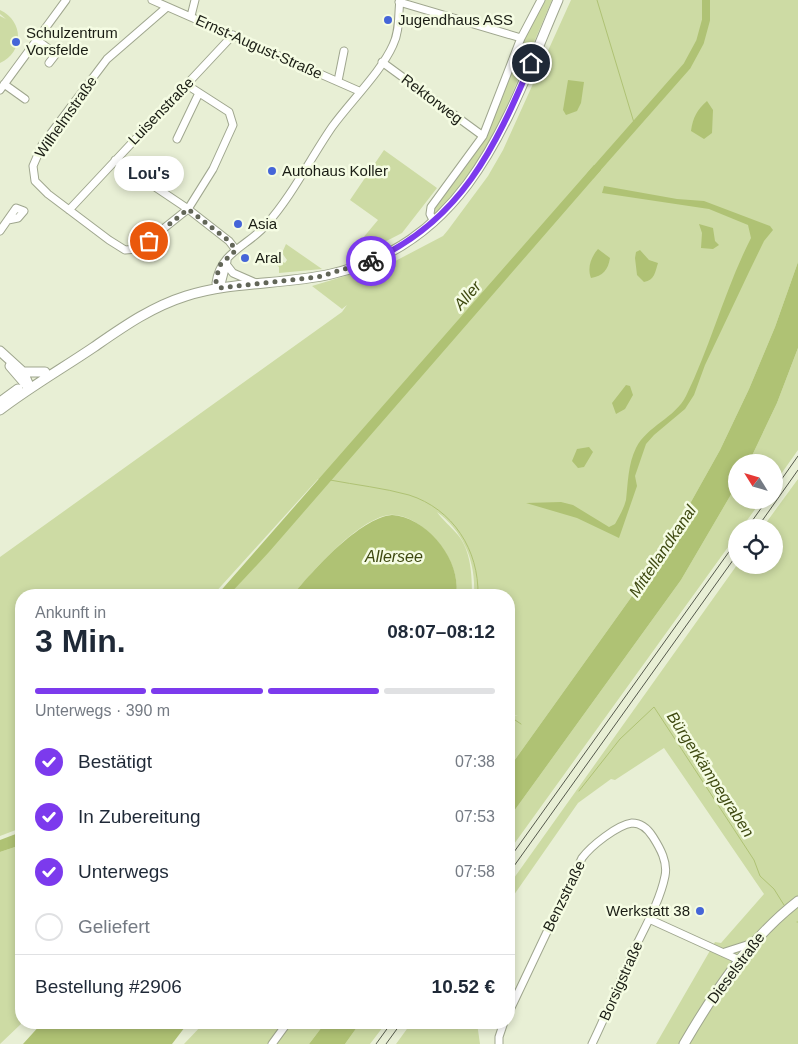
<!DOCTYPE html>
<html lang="de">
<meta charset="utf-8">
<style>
body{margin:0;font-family:Arial,sans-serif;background:#f6f6f7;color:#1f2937;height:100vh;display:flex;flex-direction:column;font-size:19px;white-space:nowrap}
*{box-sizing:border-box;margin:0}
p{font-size:16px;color:#747a83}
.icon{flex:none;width:28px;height:28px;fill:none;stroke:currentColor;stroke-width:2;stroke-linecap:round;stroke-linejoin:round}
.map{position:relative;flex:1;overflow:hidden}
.drawer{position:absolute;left:15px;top:589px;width:500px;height:440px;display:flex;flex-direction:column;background:#fff;border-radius:20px;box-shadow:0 2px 8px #0003}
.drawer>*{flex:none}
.needle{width:32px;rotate:307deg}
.controls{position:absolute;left:728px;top:454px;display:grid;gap:10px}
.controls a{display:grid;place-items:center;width:55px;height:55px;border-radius:50%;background:#fff;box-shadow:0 2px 8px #0003;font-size:25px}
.pin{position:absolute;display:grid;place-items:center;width:42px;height:42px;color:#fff;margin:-21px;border:2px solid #fff;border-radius:50%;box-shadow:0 1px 5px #0007}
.courier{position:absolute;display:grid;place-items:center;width:50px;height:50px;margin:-25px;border:4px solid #7c3aed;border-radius:50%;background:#fff;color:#222;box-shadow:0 1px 6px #0007}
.bubble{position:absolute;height:35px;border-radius:18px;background:#fff;box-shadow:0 2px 8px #0003;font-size:16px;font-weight:600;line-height:35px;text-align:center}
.overview em{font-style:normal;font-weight:600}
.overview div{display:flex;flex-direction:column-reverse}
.overview{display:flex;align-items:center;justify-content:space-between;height:85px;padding:0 20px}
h1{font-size:32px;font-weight:600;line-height:38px}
.bar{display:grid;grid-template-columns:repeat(4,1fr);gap:8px 5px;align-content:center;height:60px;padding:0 20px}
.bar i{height:6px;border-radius:4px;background:#e0e1e3}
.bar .on{background:#7c3aed}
.bar p{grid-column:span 4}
.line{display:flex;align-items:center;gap:12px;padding:0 20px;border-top:1px solid #e0e1e3}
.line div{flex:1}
ol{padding:0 20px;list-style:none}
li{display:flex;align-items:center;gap:15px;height:55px}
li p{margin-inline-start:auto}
li .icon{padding:5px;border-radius:50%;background:#7c3aed;color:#fff;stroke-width:4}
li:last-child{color:#747a83}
li i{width:28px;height:28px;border:2px solid #e0e1e3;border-radius:50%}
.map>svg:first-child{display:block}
.green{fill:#cddba4}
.water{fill:#afc274}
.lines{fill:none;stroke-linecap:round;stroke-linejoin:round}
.stream{stroke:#afc274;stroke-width:1}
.river{stroke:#afc274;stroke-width:8}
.minor-casing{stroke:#9fa68e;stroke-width:9}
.major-casing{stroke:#9fa68e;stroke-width:11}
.minor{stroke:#fff;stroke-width:7}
.major{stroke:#fff;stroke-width:9}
.rail{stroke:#55594c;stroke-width:1}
.done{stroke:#626658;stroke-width:5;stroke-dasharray:0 9}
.route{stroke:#7c3aed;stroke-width:6}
.poi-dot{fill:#4565d8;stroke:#f5fce3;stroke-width:2}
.labels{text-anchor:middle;stroke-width:5;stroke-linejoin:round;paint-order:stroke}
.poi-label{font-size:15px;fill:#1a1d14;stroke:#f5fce3;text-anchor:start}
.street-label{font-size:15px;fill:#1a1d14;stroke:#f5fce3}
.water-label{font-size:16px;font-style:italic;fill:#3e4910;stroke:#f5fce3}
</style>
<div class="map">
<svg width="798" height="1044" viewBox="0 0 798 1044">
<rect width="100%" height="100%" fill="#e8efd5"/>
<!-- green -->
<path class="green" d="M 542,0 L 552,0 L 493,138 L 473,173 L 434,216 L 434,206 L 485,137 L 523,36 Z
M 571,0 L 798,0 L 798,262 L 775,327 L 749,389 L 720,450 L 682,518 L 645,578 L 509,768 L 509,717 L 518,715 L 509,716 L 509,595 L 474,595 C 476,562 464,532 437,512 C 442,519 451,527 458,535 C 471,551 472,575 472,595 L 456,595 C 459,576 450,557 438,542 C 427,529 407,513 389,515 C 358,519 312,572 293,595 L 229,595 L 329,482 L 318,479 L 213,595 L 21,595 L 21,828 L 0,836 L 0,557 L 342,312 L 347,305 L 342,309 L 312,286 L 372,268 L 382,268 L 443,236 L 448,230 L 488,176 L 503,150 Z
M 0,10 C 24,21 24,52 0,63 L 0,16 L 6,19 L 0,14 Z
M 384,150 L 437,188 L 402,233 L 367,251 L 361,260 L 357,256 L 357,245 L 378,220 L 350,200 Z
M 286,244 L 322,269 L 279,273 L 279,267 L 274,263 L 277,259 L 285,263 L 287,260 L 282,253 Z
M 798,348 L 798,450 L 774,484 L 774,462 L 749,462 L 777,403 Z
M 798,479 L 798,1044 L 656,1044 L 715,942 L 721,943 L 764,894 L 664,748 L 615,780 L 611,779 L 578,803 L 509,902 L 509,885 L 737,565 L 774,565 L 774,528 L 763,527 Z
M 736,486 L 736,500 L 762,500 L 742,527 L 736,528 L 736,536 L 509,851 L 509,818 L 681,580 Z
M 21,845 L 22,1023 L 0,1044 L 0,852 Z
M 412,1022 L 477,1023 L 480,1044 L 396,1044 Z
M 204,1023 L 325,1023 L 309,1044 L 184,1044 Z
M 360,1023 L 386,1023 L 370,1044 L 345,1044 Z"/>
<!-- water -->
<path class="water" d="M 568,80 L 584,82 L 581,103 L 577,111 L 566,115 L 563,110 Z
M 707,101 L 713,110 L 712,133 L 704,139 L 691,131 C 693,117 697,110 707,101 Z
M 594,165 L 601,170 L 269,552 L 229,595 L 217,595 Z
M 604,186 L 677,199 L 704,201 L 770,226 L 773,230 L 764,241 L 749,272 L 705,365 L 694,395 L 685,409 L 654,435 L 646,444 L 635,476 L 637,486 L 619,538 L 577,518 L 526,503 L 561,502 L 573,505 L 609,527 L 615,524 C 619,517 624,508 626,500 C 628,483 628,464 636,448 C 647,426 675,418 686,396 C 711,345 725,289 751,238 L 748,225 L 709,209 L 602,193 Z
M 699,224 L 713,228 L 715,241 L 719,245 L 713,249 L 701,248 L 702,233 Z
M 598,249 L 610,258 C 608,270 603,276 591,278 C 587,268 591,257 598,249 Z
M 640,250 L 649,260 L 658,263 C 655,272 655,280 644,282 L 637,275 L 635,258 L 636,252 Z
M 798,262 L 798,348 L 777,403 L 749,462 L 736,462 L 736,486 L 681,580 L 509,818 L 509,768 L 645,578 L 682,518 L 720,450 L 749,389 L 775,327 Z
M 626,385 L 630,386 L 633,395 L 625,409 L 616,414 L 612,403 Z
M 589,447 L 593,452 L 584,467 L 578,468 L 572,461 L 577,449 Z
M 392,515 C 427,517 462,561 456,595 L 293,595 C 313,570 360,518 392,515 Z
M 21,832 L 21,845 L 0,852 L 0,840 Z
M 42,1023 L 42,1022 L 188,1023 L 172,1044 L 23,1044 Z
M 325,1023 L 325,1022 L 360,1023 L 345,1044 L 309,1044 Z"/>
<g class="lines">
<!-- stream -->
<path class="stream" d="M 597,0 L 635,126
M 330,480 C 356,485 384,488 409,495 C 453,509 479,550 478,595
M 509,716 L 521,724
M 579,791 L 620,739 L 654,707 L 754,860 L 760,876 L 774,889 L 784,905
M 797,922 L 798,922"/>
<!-- river -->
<path class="river" d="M 591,175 L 687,66 L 700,42 L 706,20 L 706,0"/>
<defs>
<path id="minor" d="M 152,0 L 359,91
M 399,2 L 521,38
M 167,7 L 107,59 L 42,145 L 33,166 L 35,181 L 48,194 L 109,240 L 125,250 L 138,249 L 188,209 L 213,169 L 233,125 L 229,112 L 187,85
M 191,16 L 195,0
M 37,40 L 56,54 L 49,63
M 56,54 L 60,48
M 382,62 L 483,136
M 338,81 L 344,51
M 4,84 L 25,99
M 0,90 L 66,0
M 177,139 L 199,93
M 115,160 L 188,209 L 229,241 L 236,250
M 69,210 L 233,35
M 434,222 L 430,214 L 431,207 L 483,136 L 521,38 L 541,0
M 0,231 L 16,208 L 24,211 L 18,218 L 8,220
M 226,264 L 233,273 L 256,283
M 220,288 L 216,283 C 220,252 248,246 266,225 C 292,196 310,159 332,127 C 350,102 381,72 393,45 C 400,31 398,15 400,0
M 220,288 L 227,261
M 649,919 L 739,960
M 725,952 L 753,943
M 509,1012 L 582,858 C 591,846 617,825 632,823 C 641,823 648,829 653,837 C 660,848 668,862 665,876 C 660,901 645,927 634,950 C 620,981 607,1013 592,1044
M 272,1044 L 288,1022
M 499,1044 L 499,1037 L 504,1022"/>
<path id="major" d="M 0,351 L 23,372 L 30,388
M 10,366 L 29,388
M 23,372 L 45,372
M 0,402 L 18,389
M 0,410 C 30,387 63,368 94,347 C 123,327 151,307 186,296 C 233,281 283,285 331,274 C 471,242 508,117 558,0
M 684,1044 C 715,991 749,939 798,901"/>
</defs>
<!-- minor casing -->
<use href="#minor" class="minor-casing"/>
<!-- major casing -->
<use href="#major" class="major-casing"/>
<!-- minor -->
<use href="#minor" class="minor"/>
<!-- major -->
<use href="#major" class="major"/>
<!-- rail -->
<path class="rail" d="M 774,490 L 798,456
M 747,528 L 767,500
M 757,528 L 798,470
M 509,859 L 736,542
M 509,873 L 736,556
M 376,1044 L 392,1022
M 386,1044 L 402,1022"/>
</g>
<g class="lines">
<!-- done -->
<path class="done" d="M 149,241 L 188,209 L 229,241 L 236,250 L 219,266 L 216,282 L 220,288 L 318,277 L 371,261"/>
<!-- route -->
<path class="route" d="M 371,261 C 461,221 495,148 531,63"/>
</g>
<!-- markers -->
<g class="poi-dot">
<circle cx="388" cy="20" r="5"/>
<circle cx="16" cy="42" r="5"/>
<circle cx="272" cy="171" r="5"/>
<circle cx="238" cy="224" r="5"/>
<circle cx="245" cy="258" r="5"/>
<circle cx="700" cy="911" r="5"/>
</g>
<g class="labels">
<!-- poi labels -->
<g class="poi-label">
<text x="398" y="25">Jugendhaus ASS</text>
<text x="26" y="38">Schulzentrum<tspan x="26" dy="17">Vorsfelde</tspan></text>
<text x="282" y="176">Autohaus Koller</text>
<text x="248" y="229">Asia</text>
<text x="255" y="263">Aral</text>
<text x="690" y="916" text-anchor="end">Werkstatt 38</text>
</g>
<!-- street labels -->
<g class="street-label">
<text transform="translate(259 47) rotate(24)" y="5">Ernst-August-Straße</text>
<text transform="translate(432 99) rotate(37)" y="5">Rektorweg</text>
<text transform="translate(161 111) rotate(-46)" y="5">Luisenstraße</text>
<text transform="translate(66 117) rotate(-55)" y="5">Wilhelmstraße</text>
<text transform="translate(564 896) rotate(-64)" y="5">Benzstraße</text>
<text transform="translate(736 968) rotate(-53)" y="5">Dieselstraße</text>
<text transform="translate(621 981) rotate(-66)" y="5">Borsigstraße</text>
</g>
<!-- water labels -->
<g class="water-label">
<text transform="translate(467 295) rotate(-49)" y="6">Aller</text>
<text transform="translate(662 551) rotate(-56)" y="6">Mittellandkanal</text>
<text x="394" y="562">Allersee</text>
<text transform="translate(711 774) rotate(57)" y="6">Bürgerkämpegraben</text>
</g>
</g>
</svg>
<div class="controls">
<a><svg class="needle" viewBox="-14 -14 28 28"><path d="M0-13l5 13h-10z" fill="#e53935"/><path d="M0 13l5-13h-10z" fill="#747a83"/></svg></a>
<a><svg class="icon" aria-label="locate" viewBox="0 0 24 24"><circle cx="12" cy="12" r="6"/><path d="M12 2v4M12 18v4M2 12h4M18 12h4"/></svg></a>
</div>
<div class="pin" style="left:149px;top:241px;background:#ea580c"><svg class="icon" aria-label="bag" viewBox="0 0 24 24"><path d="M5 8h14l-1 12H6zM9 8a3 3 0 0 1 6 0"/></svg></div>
<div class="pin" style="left:531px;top:63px;background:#1f2937"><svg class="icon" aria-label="home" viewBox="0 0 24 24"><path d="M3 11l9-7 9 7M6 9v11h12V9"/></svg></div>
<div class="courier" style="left:371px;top:261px"><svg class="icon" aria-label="bike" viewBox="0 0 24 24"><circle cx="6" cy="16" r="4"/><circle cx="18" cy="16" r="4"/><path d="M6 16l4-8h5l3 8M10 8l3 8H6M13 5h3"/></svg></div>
<div class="bubble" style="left:114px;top:156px;width:70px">Lou's</div>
<section class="drawer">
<div class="overview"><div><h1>3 Min.</h1><p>Ankunft in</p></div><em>08:07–08:12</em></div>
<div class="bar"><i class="on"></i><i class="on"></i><i class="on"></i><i></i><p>Unterwegs · 390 m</p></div>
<ol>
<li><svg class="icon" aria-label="check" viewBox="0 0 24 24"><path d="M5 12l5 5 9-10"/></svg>Bestätigt<p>07:38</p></li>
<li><svg class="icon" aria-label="check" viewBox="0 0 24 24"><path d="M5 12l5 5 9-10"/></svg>In Zubereitung<p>07:53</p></li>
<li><svg class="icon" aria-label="check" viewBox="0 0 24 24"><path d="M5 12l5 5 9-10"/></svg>Unterwegs<p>07:58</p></li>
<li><i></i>Geliefert</li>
</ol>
<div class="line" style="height:65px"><div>Bestellung #2906</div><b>10.52 €</b></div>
</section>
</div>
